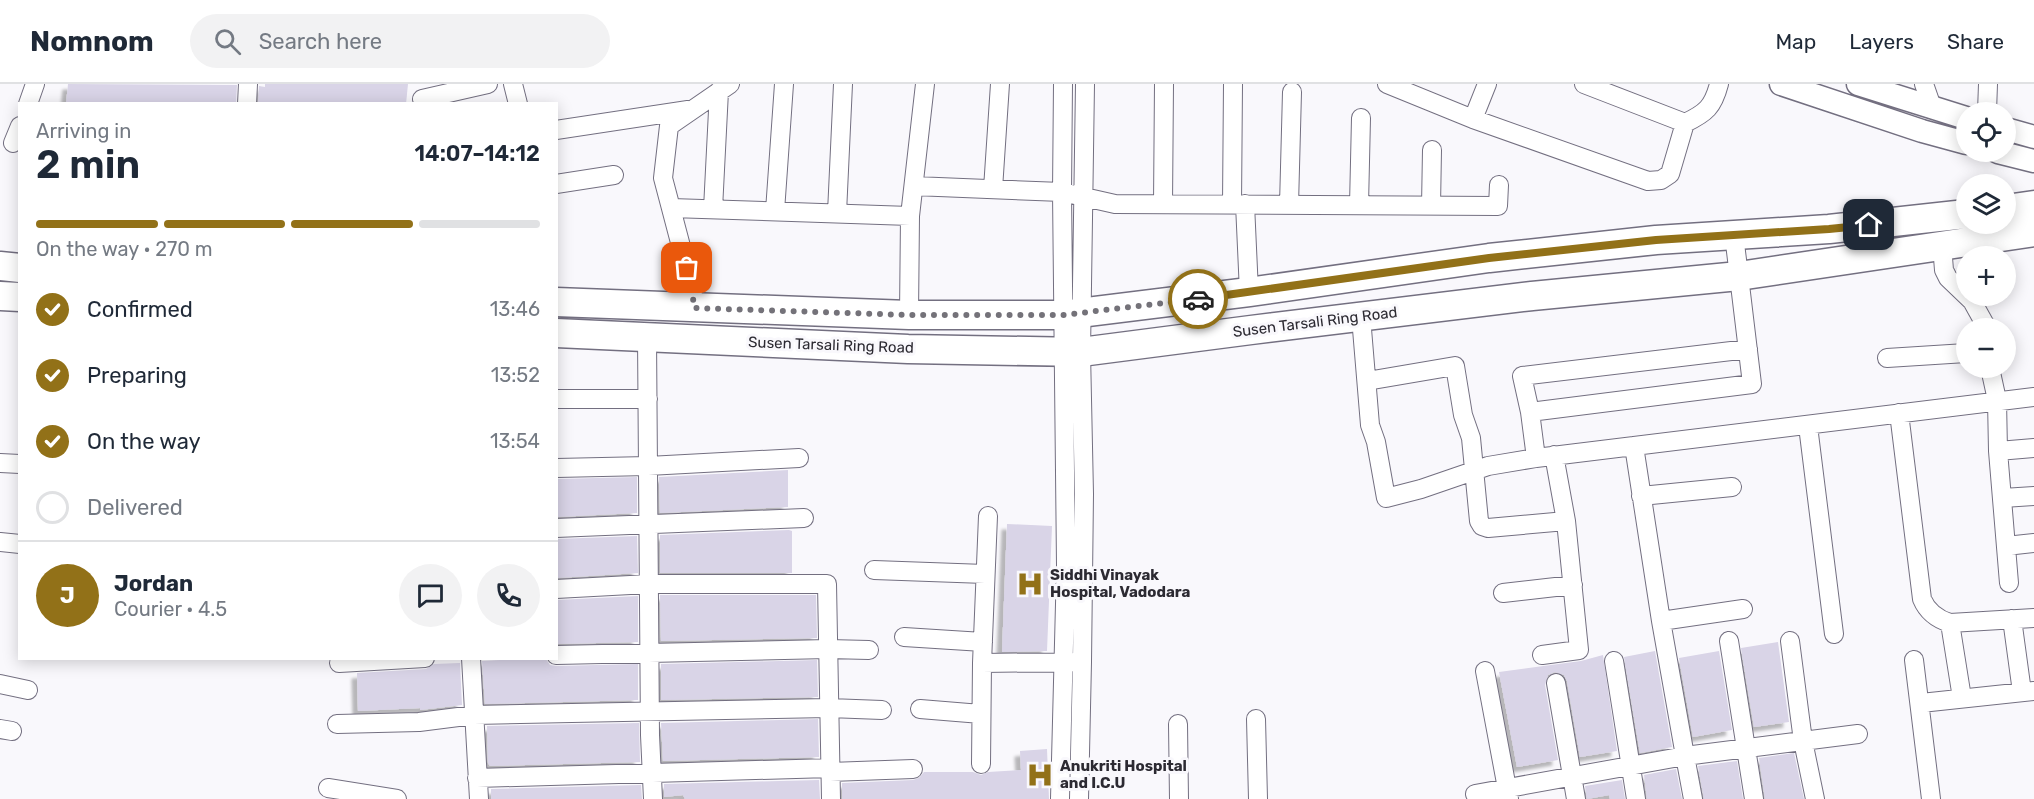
<!DOCTYPE html>
<meta charset="utf-8">
<style>
body{margin:0;font-family:Rubik,sans-serif;background:#f2f2f3;color:#1f2937;height:100vh;display:flex;flex-direction:column;font-size:22px;white-space:nowrap}
*{box-sizing:border-box;margin:0}
p{font-size:20px;color:#747a83}
.icon{flex:none;width:33px;height:33px;fill:none;stroke:currentColor;stroke-width:2;stroke-linecap:round;stroke-linejoin:round}
.map{position:relative;flex:1;overflow:hidden}
.side{position:absolute;left:18px;top:18px;width:540px;height:558px;display:flex;flex-direction:column;background:#fff;border-radius:0px;box-shadow:0 3px 15px #0003}
.side>*{flex:none}
.fabs{position:absolute;left:1956px;top:18px;display:grid;gap:12px}
.fabs a{display:grid;place-items:center;width:60px;height:60px;border-radius:50%;background:#fff;box-shadow:0 3px 15px #0003;font-size:30px}
.pin{position:absolute;display:grid;place-items:center;width:51px;height:51px;color:#fff;margin:-26px;border-radius:12px;box-shadow:0 3px 9px #0006}
.courier{position:absolute;display:grid;place-items:center;width:60px;height:60px;margin:-30px;border:4px solid #927118;border-radius:50%;background:#fff;color:#222;box-shadow:0 2px 8px #0007}
.headline em{font-style:normal;font-weight:600}
.headline div{display:flex;flex-direction:column-reverse}
.headline{display:flex;align-items:center;justify-content:space-between;height:102px;padding:0 18px}
h1{font-size:39px;font-weight:600;line-height:45px}
.bar{display:grid;grid-template-columns:repeat(4,1fr);gap:9px 6px;align-content:center;height:72px;padding:0 18px}
.bar i{height:8px;border-radius:4px;background:#e0e1e3}
.bar .selected{background:#927118}
.bar p{grid-column:span 4}
.line{display:flex;align-items:center;gap:15px;padding:0 18px;border-top:2px solid #e0e1e3}
.line div{flex:1}
.round{display:grid;place-items:center;flex:none;width:63px;height:63px;border-radius:32px;background:#f2f2f3}
ol{padding:0 18px;list-style:none}
li{display:flex;align-items:center;gap:18px;height:66px}
li p{margin-inline-start:auto}
li .icon{padding:6px;border-radius:50%;background:#927118;color:#fff;stroke-width:4}
li:last-child{color:#747a83}
li i{width:33px;height:33px;border:3px solid #e0e1e3;border-radius:50%}
header{display:flex;align-items:center;gap:36px;box-sizing:border-box;height:84px;padding:0 30px;background:#fff;border-bottom:2px solid #e0e1e3}
header strong{font-size:28px}
nav{display:flex;gap:33px;margin-inline-start:auto;font-size:21px}
.search{width:420px;height:54px;background:#f2f2f3;display:flex;align-items:center;gap:15px;box-sizing:border-box;padding:0 21px;border-radius:33px;color:#747a83;font-size:22px}
.map>svg:first-child{display:block}
.building{fill:#d9d4e7;filter:url(#shadow)}
.lines{fill:none;stroke-linecap:round;stroke-linejoin:round}
.minor-casing{stroke:#736f80;stroke-width:20}
.tertiary-casing{stroke:#736f80;stroke-width:25}
.primary-casing{stroke:#736f80;stroke-width:31}
.minor{stroke:#fff;stroke-width:18}
.tertiary{stroke:#fff;stroke-width:22}
.primary{stroke:#fff;stroke-width:28}
.done{stroke:#747279;stroke-width:6;stroke-dasharray:0 10.8}
.route{stroke:#927118;stroke-width:8}
.labels{text-anchor:middle;stroke-width:6;stroke-linejoin:round;paint-order:stroke}
.street-label{font-size:15px;fill:#2c2a32;stroke:#f9f8fc}
.poi-label{font-size:15px;font-weight:bold;fill:#2c2a32;stroke:#f9f8fc;text-anchor:start}
</style>
<header>
<strong>Nomnom</strong>
<div class="search"><svg class="icon" aria-label="search" viewBox="0 0 24 24"><circle cx="10" cy="10" r="6"/><path d="M15 15l6 6"/></svg>Search here</div>
<nav><a>Map</a><a>Layers</a><a>Share</a></nav>
</header>
<div class="map">
<svg width="2034" height="715" viewBox="0 0 2034 715">
<defs>
<filter id="shadow"><feDropShadow dx="-5.5" dy="5.5" stdDeviation="1.5" flood-color="#0004"/></filter>
</defs>
<rect width="100%" height="100%" fill="#f9f8fc"/>
<!-- building -->
<path class="building" d="M 68,0 L 237,1 L 236,20 L 66,20 Z
M 265,0 L 408,0 L 406,20 L 258,20 L 259,2 L 265,3 Z
M 788,386 L 788,423 L 660,429 L 659,393 Z
M 637,393 L 637,429 L 556,433 L 556,395 Z
M 1007,440 L 1052,442 L 1047,567 L 1002,568 Z
M 789,446 L 792,447 L 792,489 L 660,489 L 660,451 Z
M 637,452 L 638,489 L 556,494 L 556,455 Z
M 660,511 L 816,511 L 817,554 L 661,557 Z
M 638,512 L 638,558 L 556,560 L 556,516 Z
M 1778,558 L 1789,638 L 1754,643 L 1741,564 Z
M 1655,567 L 1672,663 L 1640,669 L 1624,573 Z
M 1719,567 L 1732,646 L 1693,653 L 1679,574 Z
M 1603,571 L 1617,667 L 1580,673 L 1567,597 L 1564,591 L 1555,588 L 1548,591 L 1545,601 L 1558,676 L 1517,683 L 1499,588 L 1581,577 Z
M 517,575 L 546,575 L 550,581 L 556,582 L 638,580 L 638,616 L 485,620 L 482,577 Z
M 817,576 L 818,613 L 661,616 L 661,580 Z
M 460,579 L 462,621 L 420,626 L 420,624 L 358,627 L 357,589 L 426,585 L 434,580 Z
M 818,635 L 819,673 L 663,677 L 661,639 Z
M 639,639 L 640,678 L 490,682 L 488,679 L 487,642 Z
M 1047,665 L 1049,715 L 842,715 L 842,699 L 913,696 L 919,694 L 924,688 L 973,688 L 981,691 L 988,688 L 1021,686 L 1020,667 Z
M 1794,669 L 1804,715 L 1765,715 L 1759,674 Z
M 1737,677 L 1743,715 L 1704,715 L 1698,682 Z
M 1676,685 L 1682,715 L 1647,715 L 1644,691 Z
M 819,696 L 820,715 L 685,715 L 683,711 L 664,713 L 664,700 Z
M 1622,696 L 1625,715 L 1610,715 L 1609,711 L 1587,715 L 1585,702 Z
M 641,701 L 642,715 L 491,715 L 491,705 Z"/>
<g class="lines">
<defs>
<path id="minor" d="M 513,0 L 518,20
M 1387,0 L 1473,35 L 1648,97 L 1661,96 L 1670,90 L 1685,39
M 1584,0 L 1685,39 C 1706,29 1713,23 1719,0
M 1924,0 L 1932,23
M 422,15 L 488,0
M 28,20 L 35,0
M 247,20 L 248,0
M 1987,28 L 1988,0
M 1473,35 L 1487,0
M 556,46 L 688,26
M 13,59 L 20,42
M 556,100 L 614,91
M 914,102 L 1062,108 L 1115,120 L 1498,122 L 1499,101
M 993,105 L 1000,0
M 1163,120 L 1164,0
M 1232,120 L 1233,0
M 1245,120 L 1249,208
M 1289,121 L 1292,8
M 1359,121 L 1361,34
M 1431,122 L 1432,66
M 671,124 L 910,132 L 925,0
M 713,125 L 719,7
M 775,127 L 784,0
M 837,129 L 843,0
M 1942,161 L 1944,186 L 1948,194 L 1972,217 L 1987,244
M 694,223 L 692,204 L 663,94 L 669,42 L 730,0
M 909,231 L 910,132
M 1361,233 L 1370,341 L 1376,358 L 1386,414 L 1421,405 L 1488,382 L 1536,374 L 2034,313
M 647,253 L 650,651 L 653,715
M 1887,274 L 1966,269
M 1990,284 L 1997,316 L 1998,367 L 2009,499
M 1367,297 L 1455,282 L 1463,331 L 1471,354 L 1479,437 L 1482,442 L 1488,444 L 1566,437
M 556,315 L 648,315
M 1530,328 L 1522,292 L 1748,265
M 1899,329 L 1922,515 C 1927,527 1937,535 1950,539 L 2034,534
M 1808,342 L 1834,550
M 1998,367 L 2034,364
M 1536,374 L 1530,328 L 1752,300 L 1734,151
M 0,379 L 20,380
M 556,384 L 648,382 L 799,374
M 1641,412 L 1732,403
M 2003,414 L 2034,412
M 988,432 L 982,579 L 1075,578
M 556,444 L 804,434
M 0,458 L 20,460
M 2006,462 L 2034,459
M 874,486 L 985,490
M 556,505 L 649,500 L 827,500 L 831,715
M 1503,509 L 1573,501
M 2012,535 L 2022,608
M 1661,537 L 1743,525
M 1950,539 L 1962,614
M 904,553 L 983,558
M 1729,557 L 1754,715
M 1790,557 L 1803,657 L 1815,715
M 556,571 L 828,565 L 869,566
M 1542,571 L 1579,566 L 1566,437 L 1554,371
M 471,574 L 479,715
M 1914,576 L 1931,715
M 1614,577 L 1636,715
M 339,579 L 425,574
M 1485,587 L 1509,715
M 1556,599 L 1576,715
M 0,600 L 28,606
M 1921,619 L 2034,607
M 920,625 L 981,630
M 1256,635 L 1258,715
M 337,640 L 419,638 L 474,631 L 829,624 L 882,626
M 1178,640 L 1179,715
M 0,645 L 12,647
M 981,680 L 982,579
M 830,688 L 913,685
M 477,694 L 830,684
M 328,704 L 397,715
M 1475,710 L 1685,672 L 1661,537 L 1634,362
M 1060,715 L 1066,481 L 1062,108 L 1063,0
M 1079,715 L 1082,578 L 1084,410 L 1081,268 L 1085,0
M 1693,715 L 1685,672 L 1858,650"/>
<path id="tertiary" d="M 1781,0 L 1922,47 L 1966,59
M 1858,0 L 1966,34
M 2006,45 L 2034,53
M 1998,68 L 2034,77"/>
<path id="primary" d="M 2006,125 L 2034,121
M 0,182 L 20,184
M 0,212 L 20,213
M 556,218 L 909,231 L 1063,231 L 1249,208 L 1489,174 L 1656,156 L 1829,145 L 1966,130
M 556,249 L 908,265 L 1081,268 L 1251,246 L 1532,212 L 1739,192 L 2034,148"/>
</defs>
<!-- minor casing -->
<use href="#minor" class="minor-casing"/>
<!-- tertiary casing -->
<use href="#tertiary" class="tertiary-casing"/>
<!-- primary casing -->
<use href="#primary" class="primary-casing"/>
<!-- minor -->
<use href="#minor" class="minor"/>
<!-- tertiary -->
<use href="#tertiary" class="tertiary"/>
<!-- primary -->
<use href="#primary" class="primary"/>
</g>
<g class="lines">
<!-- done -->
<path class="done" d="M 687,184 L 692,204 L 694,224 L 909,231 L 1063,231 L 1198,215"/>
<!-- route -->
<path class="route" d="M 1198,215 L 1489,174 L 1656,156 L 1829,145 L 1869,141"/>
</g>
<!-- icons -->
<defs>
<symbol id="hospital-bare" viewBox="-9 -9 18 18"><path d="M-5-5h3v3.5h4V-5h3V5h-3V1.5h-4V5h-3Z" fill="#927118" stroke="#f9f8fc" stroke-width="2.5" paint-order="stroke"/></symbol>
</defs>
<g fill-rule="evenodd">
<use href="#hospital-bare" x="1011" y="481" width="38" height="38"/>
<use href="#hospital-bare" x="1021" y="672" width="38" height="38"/>
</g>
<g class="labels">
<!-- street labels -->
<g class="street-label">
<text transform="translate(1315 238) rotate(-7)" y="5">Susen Tarsali Ring Road</text>
<text transform="translate(831 261) rotate(2)" y="5">Susen Tarsali Ring Road</text>
</g>
<!-- poi labels -->
<g class="poi-label">
<text x="1050" y="496">Siddhi Vinayak<tspan x="1050" dy="17">Hospital, Vadodara</tspan></text>
<text x="1060" y="687">Anukriti Hospital<tspan x="1060" dy="17">and I.C.U</tspan></text>
</g>
</g>
</svg>
<div class="fabs">
<a><svg class="icon" aria-label="locate" viewBox="0 0 24 24"><circle cx="12" cy="12" r="6"/><path d="M12 2v4M12 18v4M2 12h4M18 12h4"/></svg></a>
<a><svg class="icon" aria-label="layers" viewBox="0 0 24 24"><path d="M12 4l9 5-9 5-9-5zM3 14l9 5 9-5"/></svg></a>
<a>+</a>
<a>−</a>
</div>
<div class="pin" style="left:687px;top:184px;background:#ea580c"><svg class="icon" aria-label="bag" viewBox="0 0 24 24"><path d="M5 8h14l-1 12H6zM9 8a3 3 0 0 1 6 0"/></svg></div>
<div class="pin" style="left:1869px;top:141px;background:#1f2937"><svg class="icon" aria-label="home" viewBox="0 0 24 24"><path d="M3 11l9-7 9 7M6 9v11h12V9"/></svg></div>
<div class="courier" style="left:1198px;top:215px"><svg class="icon" aria-label="car" viewBox="0 0 24 24"><path d="M5 17H2v-5l4-1 3-4h7l3 4 3 1v5h-3M9 17h6M6 11h13"/><circle cx="7" cy="17" r="2"/><circle cx="17" cy="17" r="2"/></svg></div>
<section class="side">
<div class="headline"><div><h1>2 min</h1><p>Arriving in</p></div><em>14:07–14:12</em></div>
<div class="bar"><i class="selected"></i><i class="selected"></i><i class="selected"></i><i></i><p>On the way · 270 m</p></div>
<ol>
<li><svg class="icon" aria-label="check" viewBox="0 0 24 24"><path d="M5 12l5 5 9-10"/></svg>Confirmed<p>13:46</p></li>
<li><svg class="icon" aria-label="check" viewBox="0 0 24 24"><path d="M5 12l5 5 9-10"/></svg>Preparing<p>13:52</p></li>
<li><svg class="icon" aria-label="check" viewBox="0 0 24 24"><path d="M5 12l5 5 9-10"/></svg>On the way<p>13:54</p></li>
<li><i></i>Delivered</li>
</ol>
<div class="line" style="height:108px"><b class="round" style="background:#927118;color:#fff">J</b><div><b>Jordan</b><p>Courier · 4.5</p></div><a class="round"><svg class="icon" aria-label="chat" viewBox="0 0 24 24"><path d="M4 5h16v11H9l-5 4z"/></svg></a><a class="round"><svg class="icon" aria-label="phone" viewBox="0 0 24 24"><path d="M5 4h4l2 5-3 2q2 4 5 5l2-3 5 2v4C11 20 4 13 5 4z"/></svg></a></div>
</section>
</div>
